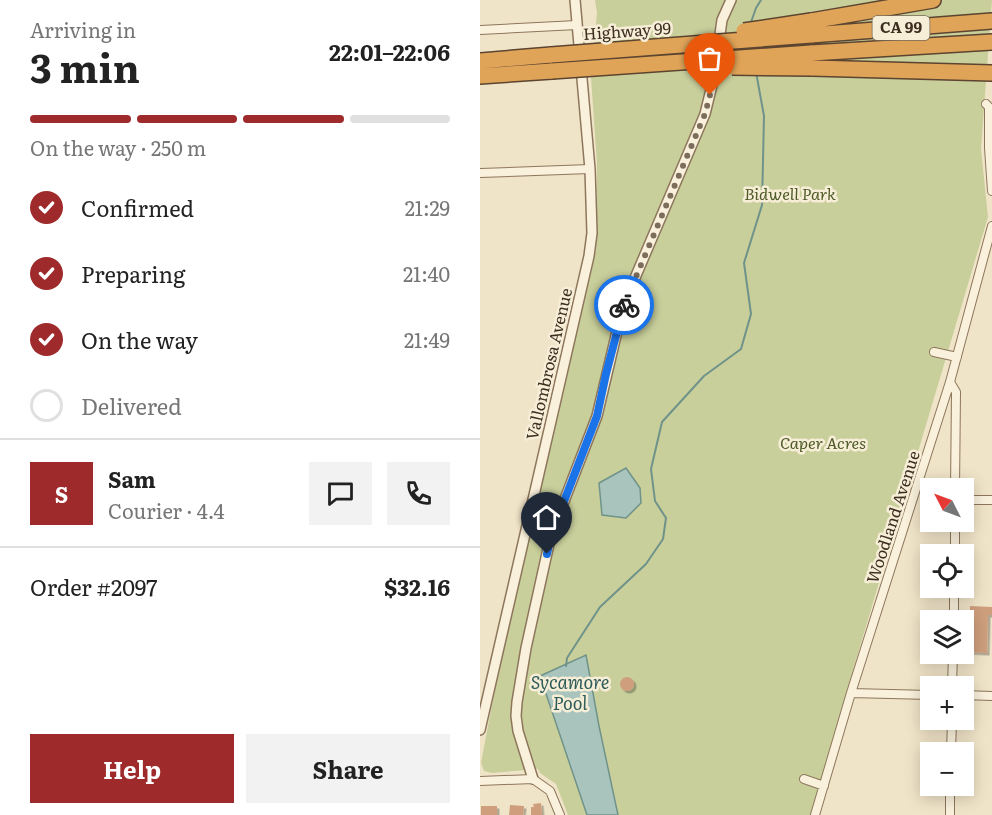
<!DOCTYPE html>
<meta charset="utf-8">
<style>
body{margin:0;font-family:Literata,serif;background:#f2f2f2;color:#222;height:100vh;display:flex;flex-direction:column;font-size:22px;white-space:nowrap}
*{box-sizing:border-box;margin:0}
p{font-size:20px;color:#767676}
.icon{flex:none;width:33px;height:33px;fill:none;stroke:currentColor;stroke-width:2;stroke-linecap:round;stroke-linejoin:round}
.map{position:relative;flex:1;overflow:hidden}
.details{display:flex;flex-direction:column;background:#fff;width:480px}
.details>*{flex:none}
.needle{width:39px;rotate:312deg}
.tools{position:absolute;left:440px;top:478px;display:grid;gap:12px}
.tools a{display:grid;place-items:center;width:54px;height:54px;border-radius:0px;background:#fff;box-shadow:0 3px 15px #0003;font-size:30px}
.pin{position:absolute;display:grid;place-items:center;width:51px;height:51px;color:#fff;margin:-62px -26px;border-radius:50% 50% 50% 0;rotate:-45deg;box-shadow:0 0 6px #0007}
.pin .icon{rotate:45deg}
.courier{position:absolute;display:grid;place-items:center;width:60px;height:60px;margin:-30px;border:4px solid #1a73e8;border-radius:50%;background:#fff;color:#222;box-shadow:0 2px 8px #0007}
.overview em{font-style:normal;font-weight:700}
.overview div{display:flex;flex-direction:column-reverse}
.overview{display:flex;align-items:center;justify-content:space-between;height:102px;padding:0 30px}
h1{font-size:39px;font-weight:700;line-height:45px}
.bar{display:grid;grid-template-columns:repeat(4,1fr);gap:9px 6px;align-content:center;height:72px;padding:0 30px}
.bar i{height:8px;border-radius:4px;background:#e0e0e0}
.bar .selected{background:#9e2a2b}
.bar p{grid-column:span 4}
.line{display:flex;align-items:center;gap:15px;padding:0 30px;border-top:2px solid #e0e0e0}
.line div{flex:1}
.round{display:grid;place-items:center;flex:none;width:63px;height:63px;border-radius:0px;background:#f2f2f2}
ol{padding:0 30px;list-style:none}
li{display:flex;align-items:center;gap:18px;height:66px}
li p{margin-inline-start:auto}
li .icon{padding:6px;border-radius:50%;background:#9e2a2b;color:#fff;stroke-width:4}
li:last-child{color:#767676}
li i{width:33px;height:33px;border:3px solid #e0e0e0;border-radius:50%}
.primary-button{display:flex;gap:12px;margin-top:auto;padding:12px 30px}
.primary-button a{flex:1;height:69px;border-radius:0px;background:#9e2a2b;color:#fff;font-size:24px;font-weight:700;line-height:69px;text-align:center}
.primary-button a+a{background:#f2f2f2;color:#222}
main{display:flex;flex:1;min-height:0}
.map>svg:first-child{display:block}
.green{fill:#c9cf9b}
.water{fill:#a9c4bc;stroke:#6f938a;stroke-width:1.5}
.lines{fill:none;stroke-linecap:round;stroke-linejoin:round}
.stream{stroke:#6f938a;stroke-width:2}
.building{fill:#cf9f7d;filter:url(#shadow)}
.minor-casing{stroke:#8d765c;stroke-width:10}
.tertiary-casing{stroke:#8d765c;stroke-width:12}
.motorway-casing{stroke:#5b4430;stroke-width:18}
.minor{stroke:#faf1dc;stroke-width:8}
.tertiary{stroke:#faf1dc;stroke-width:9}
.motorway{stroke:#e0a458;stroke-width:15}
.motorway-bridge-casing{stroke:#5b4430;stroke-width:18;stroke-linecap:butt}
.motorway-bridge{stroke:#e0a458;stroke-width:15}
.done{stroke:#7c6e5b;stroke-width:6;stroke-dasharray:0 10.8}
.route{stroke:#1a73e8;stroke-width:8}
.labels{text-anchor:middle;stroke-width:5;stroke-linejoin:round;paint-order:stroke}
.shield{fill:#f7eed8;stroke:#756857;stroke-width:1.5}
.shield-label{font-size:15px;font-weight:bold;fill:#3d2e20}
.street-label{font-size:16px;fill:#3d2e20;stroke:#f7eed8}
.park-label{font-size:16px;font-style:italic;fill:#4d5a26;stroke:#f7eed8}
.water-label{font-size:18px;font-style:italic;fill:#2f5d5a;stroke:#f7eed8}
</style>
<main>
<section class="details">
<div class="overview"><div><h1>3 min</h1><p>Arriving in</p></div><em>22:01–22:06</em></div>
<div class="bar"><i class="selected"></i><i class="selected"></i><i class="selected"></i><i></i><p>On the way · 250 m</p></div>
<ol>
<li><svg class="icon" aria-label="check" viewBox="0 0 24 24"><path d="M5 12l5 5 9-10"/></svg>Confirmed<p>21:29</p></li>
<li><svg class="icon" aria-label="check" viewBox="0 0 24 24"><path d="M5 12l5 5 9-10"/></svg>Preparing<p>21:40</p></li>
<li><svg class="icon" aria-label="check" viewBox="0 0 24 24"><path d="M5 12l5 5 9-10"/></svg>On the way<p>21:49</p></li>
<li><i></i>Delivered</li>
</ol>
<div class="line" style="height:108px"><b class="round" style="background:#9e2a2b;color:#fff">S</b><div><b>Sam</b><p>Courier · 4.4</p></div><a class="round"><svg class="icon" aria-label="chat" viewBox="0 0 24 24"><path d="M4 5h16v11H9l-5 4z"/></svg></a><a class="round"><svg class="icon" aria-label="phone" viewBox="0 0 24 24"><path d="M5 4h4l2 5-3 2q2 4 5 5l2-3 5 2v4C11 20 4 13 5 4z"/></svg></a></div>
<div class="line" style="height:78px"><div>Order #2097</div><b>$32.16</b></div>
<div class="primary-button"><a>Help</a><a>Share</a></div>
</section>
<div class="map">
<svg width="512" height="815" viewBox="0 0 512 815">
<defs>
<filter id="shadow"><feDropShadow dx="2.5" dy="2.5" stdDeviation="0" flood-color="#0004"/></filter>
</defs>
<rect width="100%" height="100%" fill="#f0e4c8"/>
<!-- green -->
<path class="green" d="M 115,0 L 512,0 L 501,149 L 508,217 L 367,690 L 331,815 L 88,815 L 76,784 L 60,773 L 58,769 L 12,773 L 4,771 L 1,763 L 25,635 L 81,396 L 110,277 L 116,250 L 117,164 L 111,78 L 117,13 Z"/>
<!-- water -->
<path class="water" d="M 146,468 L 160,488 L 161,503 L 146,518 L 122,515 L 119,483 Z
M 106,655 L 119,726 L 138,815 L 107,815 L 60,676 Z"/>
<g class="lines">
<!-- stream -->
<path class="stream" d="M 270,25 L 276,8 L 281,0
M 86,666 L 87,658 L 120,607 L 166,564 L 183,539 L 186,518 L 175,501 L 171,469 L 182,422 L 224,376 L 261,349 L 271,314 L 264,263 L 282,205 L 284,116 L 276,72"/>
</g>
<!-- building -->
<path class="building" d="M 490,606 L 512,607 L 512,615 L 508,615 L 507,653 L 489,652 Z
M140 684a7 7 0 1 1 14 0a7 7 0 1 1-14 0Z
M 61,803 L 62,815 L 51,815 L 51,807 L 54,807 L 53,804 Z
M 30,805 L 44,806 L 43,815 L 29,815 Z
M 1,806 L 17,806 L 17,815 L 1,815 Z"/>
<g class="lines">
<defs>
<path id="minor" d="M 0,30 L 97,25
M 506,104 L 509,107 L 509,148 L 512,191
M 0,173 L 110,169
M 454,352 L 477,357
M 470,382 L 476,392 L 475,489
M 483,500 L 512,500
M 475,555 L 475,522
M 474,621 L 474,588
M 472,687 L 473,654
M 371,693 L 450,695
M 483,695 L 512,696
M 471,753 L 472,720
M 324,779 L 344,786
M 0,781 L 53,779 L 70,791 L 80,815
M 335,815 L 371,693 L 470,382 L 512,226
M 470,815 L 470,786"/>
<path id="tertiary" d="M 0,730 L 109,256 L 112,233 L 110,169 L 95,0
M 53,779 L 38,731 L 36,716 L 37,702 L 46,648 L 71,535 L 117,416 L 143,306 L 225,114 L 234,77 L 242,20 L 251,0"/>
<path id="motorway" d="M 331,21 L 453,0
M 331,35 L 512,21
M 331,53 L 512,42
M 0,61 L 71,55
M 332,68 L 512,73
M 0,76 L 72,71"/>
</defs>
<!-- minor casing -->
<use href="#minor" class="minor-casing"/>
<!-- tertiary casing -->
<use href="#tertiary" class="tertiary-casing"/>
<!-- motorway casing -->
<use href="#motorway" class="motorway-casing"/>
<!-- minor -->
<use href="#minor" class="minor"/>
<!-- tertiary -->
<use href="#tertiary" class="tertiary"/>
<!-- motorway -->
<use href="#motorway" class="motorway"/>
<defs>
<path id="motorway-bridge" d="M 264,31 L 331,21
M 71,55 L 331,35
M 252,67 L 332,68
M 72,71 L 331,53"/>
</defs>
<!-- motorway-bridge casing -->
<use href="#motorway-bridge" class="motorway-bridge-casing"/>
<!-- motorway-bridge -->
<use href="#motorway-bridge" class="motorway-bridge"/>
</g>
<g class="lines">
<!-- done -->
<path class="done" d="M 144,305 L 225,114 L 230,95"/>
<!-- route -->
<path class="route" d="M 67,554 L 71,535 L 117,416 L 126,374 L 144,305"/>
</g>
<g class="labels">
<!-- shield labels -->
<rect class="shield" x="392.5" y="16" width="57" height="24" rx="4.5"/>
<g class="shield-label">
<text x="421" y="33">CA 99</text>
</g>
<!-- street labels -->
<g class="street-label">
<text transform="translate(147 31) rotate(-4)" y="6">Highway 99</text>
<text transform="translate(69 364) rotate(-77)" y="6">Vallombrosa Avenue</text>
<text transform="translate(413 517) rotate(-72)" y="6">Woodland Avenue</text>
</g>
<!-- park labels -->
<g class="park-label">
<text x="310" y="200">Bidwell Park</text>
<text x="343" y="449">Caper Acres</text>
</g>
<!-- water labels -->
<g class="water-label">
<text x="90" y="689">Sycamore<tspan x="90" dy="21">Pool</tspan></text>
</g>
</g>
</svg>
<div class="tools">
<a><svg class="needle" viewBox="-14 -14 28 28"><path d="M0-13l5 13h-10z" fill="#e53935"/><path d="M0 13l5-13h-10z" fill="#767676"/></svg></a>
<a><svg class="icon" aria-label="locate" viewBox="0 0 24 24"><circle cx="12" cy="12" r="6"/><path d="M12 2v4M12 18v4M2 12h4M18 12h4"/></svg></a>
<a><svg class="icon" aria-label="layers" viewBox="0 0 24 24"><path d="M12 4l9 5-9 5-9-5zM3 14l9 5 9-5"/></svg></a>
<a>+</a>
<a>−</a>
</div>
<div class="pin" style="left:230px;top:95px;background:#ea580c"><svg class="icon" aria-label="bag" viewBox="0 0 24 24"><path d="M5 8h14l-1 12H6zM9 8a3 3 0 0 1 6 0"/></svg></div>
<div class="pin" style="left:67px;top:554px;background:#1f2937"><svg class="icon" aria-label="home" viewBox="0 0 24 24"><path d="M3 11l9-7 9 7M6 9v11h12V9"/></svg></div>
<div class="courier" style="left:144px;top:305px"><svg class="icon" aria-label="bike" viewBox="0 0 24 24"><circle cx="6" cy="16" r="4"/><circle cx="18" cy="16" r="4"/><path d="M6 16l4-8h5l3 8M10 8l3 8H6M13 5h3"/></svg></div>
</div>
</main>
